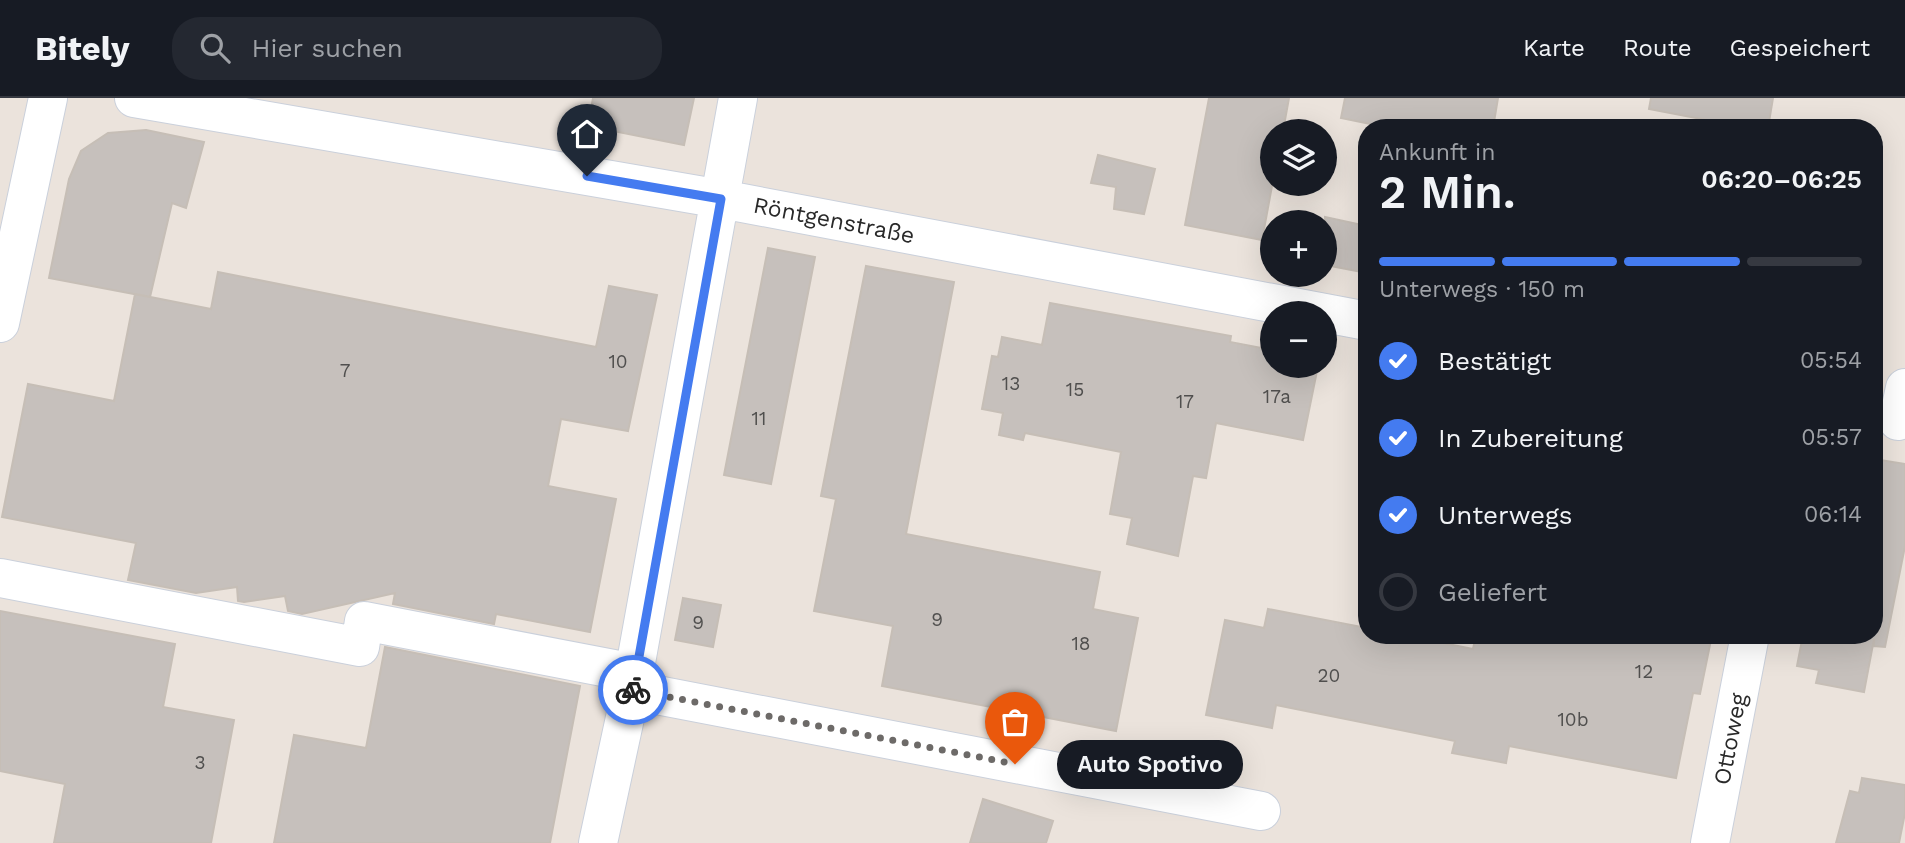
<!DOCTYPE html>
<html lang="de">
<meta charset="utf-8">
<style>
body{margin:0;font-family:"Work Sans",sans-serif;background:#242831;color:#f1f3f6;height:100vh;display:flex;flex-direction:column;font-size:26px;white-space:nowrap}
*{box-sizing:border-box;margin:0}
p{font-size:23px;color:#9ea1a6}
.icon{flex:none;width:38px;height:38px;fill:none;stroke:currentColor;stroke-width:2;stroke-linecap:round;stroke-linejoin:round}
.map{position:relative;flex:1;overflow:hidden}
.drawer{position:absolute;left:1358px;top:21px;width:525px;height:525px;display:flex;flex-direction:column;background:#171b24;border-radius:28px;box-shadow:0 7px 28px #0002}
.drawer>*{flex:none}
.buttons{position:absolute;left:1260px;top:21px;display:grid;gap:14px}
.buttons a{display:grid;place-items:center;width:77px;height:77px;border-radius:50%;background:#171b24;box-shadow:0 7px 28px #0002;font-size:35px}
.pin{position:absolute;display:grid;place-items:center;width:60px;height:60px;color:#fff;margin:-72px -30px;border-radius:50% 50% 50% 0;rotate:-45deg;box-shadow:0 0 7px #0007}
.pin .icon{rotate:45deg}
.courier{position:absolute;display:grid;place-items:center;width:70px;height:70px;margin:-35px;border:5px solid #447bf0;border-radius:50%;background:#fff;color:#222;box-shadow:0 2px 9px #0007}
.bubble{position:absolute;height:49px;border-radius:24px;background:#171b24;box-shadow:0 7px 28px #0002;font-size:23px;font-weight:600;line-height:49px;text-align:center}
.overview em{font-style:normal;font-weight:600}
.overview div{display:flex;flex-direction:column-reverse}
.overview{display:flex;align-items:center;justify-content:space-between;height:119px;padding:0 21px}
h1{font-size:46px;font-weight:600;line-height:52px}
.bar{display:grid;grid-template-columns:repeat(4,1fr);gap:10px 7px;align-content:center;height:84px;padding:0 21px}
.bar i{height:9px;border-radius:5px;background:#363941}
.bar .active{background:#447bf0}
.bar p{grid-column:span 4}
ol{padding:0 21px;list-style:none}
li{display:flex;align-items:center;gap:21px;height:77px}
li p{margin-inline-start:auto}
li .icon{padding:7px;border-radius:50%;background:#447bf0;color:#fff;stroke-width:4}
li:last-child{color:#9ea1a6}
li i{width:38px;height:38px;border:4px solid #363941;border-radius:50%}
header{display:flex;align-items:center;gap:42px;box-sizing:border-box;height:98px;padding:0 35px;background:#171b24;border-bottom:2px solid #363941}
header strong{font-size:33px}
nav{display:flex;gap:38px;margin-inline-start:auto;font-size:24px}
.search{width:490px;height:63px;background:#242831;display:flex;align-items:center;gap:18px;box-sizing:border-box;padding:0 24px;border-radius:28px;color:#9ea1a6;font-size:26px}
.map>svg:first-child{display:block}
.building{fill:#c6c0bc;stroke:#c6beb6;stroke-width:2}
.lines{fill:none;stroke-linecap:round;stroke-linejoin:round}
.minor-casing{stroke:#cad0db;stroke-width:40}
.minor{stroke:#fff;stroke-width:38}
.done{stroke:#6d6a68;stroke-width:7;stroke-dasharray:0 12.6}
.route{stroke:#447bf0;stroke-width:9}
.labels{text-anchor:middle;stroke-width:7;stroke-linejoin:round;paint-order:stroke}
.number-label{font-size:19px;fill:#504f4e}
.street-label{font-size:23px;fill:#292929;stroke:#fff}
</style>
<header>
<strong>Bitely</strong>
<div class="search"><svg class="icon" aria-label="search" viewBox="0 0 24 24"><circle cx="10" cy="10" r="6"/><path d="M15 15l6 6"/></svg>Hier suchen</div>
<nav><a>Karte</a><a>Route</a><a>Gespeichert</a></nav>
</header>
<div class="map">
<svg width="1905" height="745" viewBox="0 0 1905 745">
<rect width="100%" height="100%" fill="#ebe3dc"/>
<!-- building -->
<path class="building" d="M 593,0 L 694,0 L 684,47 L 588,28 Z
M 1209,0 L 1289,0 L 1283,33 L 1272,33 L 1272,88 L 1262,142 L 1185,127 Z
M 1345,0 L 1498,0 L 1493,30 L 1390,30 L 1341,20 Z
M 1651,0 L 1773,0 L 1768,30 L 1748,30 L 1649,11 Z
M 146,32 L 204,44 L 186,110 L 172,105 L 150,199 L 49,180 L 69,81 L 81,53 L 108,35 Z
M 1098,57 L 1155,71 L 1144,116 L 1114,111 L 1116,89 L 1091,85 Z
M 1325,119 L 1367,128 L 1367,175 L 1325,167 Z
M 768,150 L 815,159 L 771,386 L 724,377 Z
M 866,168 L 954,184 L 906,436 L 1100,474 L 1093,511 L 1138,520 L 1116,633 L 882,588 L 893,528 L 814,513 L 836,401 L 821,398 Z
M 218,174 L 596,249 L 609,188 L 657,197 L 628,333 L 561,321 L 548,388 L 616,401 L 590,534 L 496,516 L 494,526 L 393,506 L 395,495 L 302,516 L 288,513 L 285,498 L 244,504 L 238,503 L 237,489 L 196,495 L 128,482 L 136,445 L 2,419 L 28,286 L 114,303 L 135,196 L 211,211 Z
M 1050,205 L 1231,238 L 1230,244 L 1272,252 L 1272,268 L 1318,268 L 1303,342 L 1216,325 L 1206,380 L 1193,378 L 1178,458 L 1127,446 L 1132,420 L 1110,416 L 1121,354 L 1025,335 L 1023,342 L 999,337 L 1003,315 L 982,311 L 992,258 L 998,259 L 1002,239 L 1042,247 Z
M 1874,361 L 1905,366 L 1905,448 L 1885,549 L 1874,548 L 1874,541 L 1864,594 L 1816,585 L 1819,572 L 1797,568 L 1803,537 L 1874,537 Z
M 683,500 L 721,507 L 713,549 L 675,542 Z
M 1268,511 L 1367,530 L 1367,537 L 1403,537 L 1473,551 L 1476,537 L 1712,537 L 1700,596 L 1693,595 L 1676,680 L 1509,648 L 1506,665 L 1452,655 L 1455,643 L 1276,607 L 1272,630 L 1206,617 L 1225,522 L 1264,530 Z
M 0,513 L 175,546 L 163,609 L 234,622 L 211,745 L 54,745 L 65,686 L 0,673 Z
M 385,549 L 580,588 L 550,745 L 274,745 L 294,637 L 366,650 Z
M 1862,680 L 1905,687 L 1905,715 L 1899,745 L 1836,745 L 1850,693 L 1859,695 Z
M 983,701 L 1053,723 L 1046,745 L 970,745 Z"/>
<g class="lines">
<defs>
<path id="minor" d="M 134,0 L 721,101 L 1367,223
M 0,225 L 48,0
M 1898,323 L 1905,290
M 0,480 L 360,549 L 364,523 L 634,575
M 631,592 L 1261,713
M 598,745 L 631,592 L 738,0
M 1710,745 L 1750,537"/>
</defs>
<!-- minor casing -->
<use href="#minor" class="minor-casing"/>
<!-- minor -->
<use href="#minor" class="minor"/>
</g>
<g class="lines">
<!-- done -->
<path class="done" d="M 633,592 L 1015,666"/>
<!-- route -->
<path class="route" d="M 587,78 L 721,101 L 633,592"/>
</g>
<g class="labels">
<!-- number labels -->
<g class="number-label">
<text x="618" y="270">10</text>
<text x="345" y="279">7</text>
<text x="1011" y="292">13</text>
<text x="1075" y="298">15</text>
<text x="1277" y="305">17a</text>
<text x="1185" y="310">17</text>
<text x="759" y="327">11</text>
<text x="937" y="528">9</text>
<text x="698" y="531">9</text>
<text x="1081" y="552">18</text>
<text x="1644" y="580">12</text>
<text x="1329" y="584">20</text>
<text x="1573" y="628">10b</text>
<text x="200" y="671">3</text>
</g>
<!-- street labels -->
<g class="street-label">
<text transform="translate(834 122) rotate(11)" y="8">Röntgenstraße</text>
<text transform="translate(1730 641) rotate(-79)" y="8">Ottoweg</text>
</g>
</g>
</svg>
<div class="buttons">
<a><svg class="icon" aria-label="layers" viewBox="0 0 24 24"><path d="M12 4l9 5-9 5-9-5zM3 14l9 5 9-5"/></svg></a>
<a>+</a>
<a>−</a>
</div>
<div class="pin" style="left:1015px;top:666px;background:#ea580c"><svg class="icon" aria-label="bag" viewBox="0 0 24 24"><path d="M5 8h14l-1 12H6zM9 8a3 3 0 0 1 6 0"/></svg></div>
<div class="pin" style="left:587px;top:78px;background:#1f2937"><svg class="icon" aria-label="home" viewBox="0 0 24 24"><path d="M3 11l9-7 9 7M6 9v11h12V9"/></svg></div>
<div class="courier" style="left:633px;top:592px"><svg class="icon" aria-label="bike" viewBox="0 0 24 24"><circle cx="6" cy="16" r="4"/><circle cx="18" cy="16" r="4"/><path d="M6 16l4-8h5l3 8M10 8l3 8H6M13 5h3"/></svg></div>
<div class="bubble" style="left:1057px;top:642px;width:186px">Auto Spotivo</div>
<section class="drawer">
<div class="overview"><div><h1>2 Min.</h1><p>Ankunft in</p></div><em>06:20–06:25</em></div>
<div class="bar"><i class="active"></i><i class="active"></i><i class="active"></i><i></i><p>Unterwegs · 150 m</p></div>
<ol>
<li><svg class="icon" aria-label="check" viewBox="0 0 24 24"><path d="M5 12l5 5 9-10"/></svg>Bestätigt<p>05:54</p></li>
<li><svg class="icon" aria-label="check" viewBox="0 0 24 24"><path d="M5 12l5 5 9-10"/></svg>In Zubereitung<p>05:57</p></li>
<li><svg class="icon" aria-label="check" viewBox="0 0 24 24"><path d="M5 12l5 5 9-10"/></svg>Unterwegs<p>06:14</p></li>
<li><i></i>Geliefert</li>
</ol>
</section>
</div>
